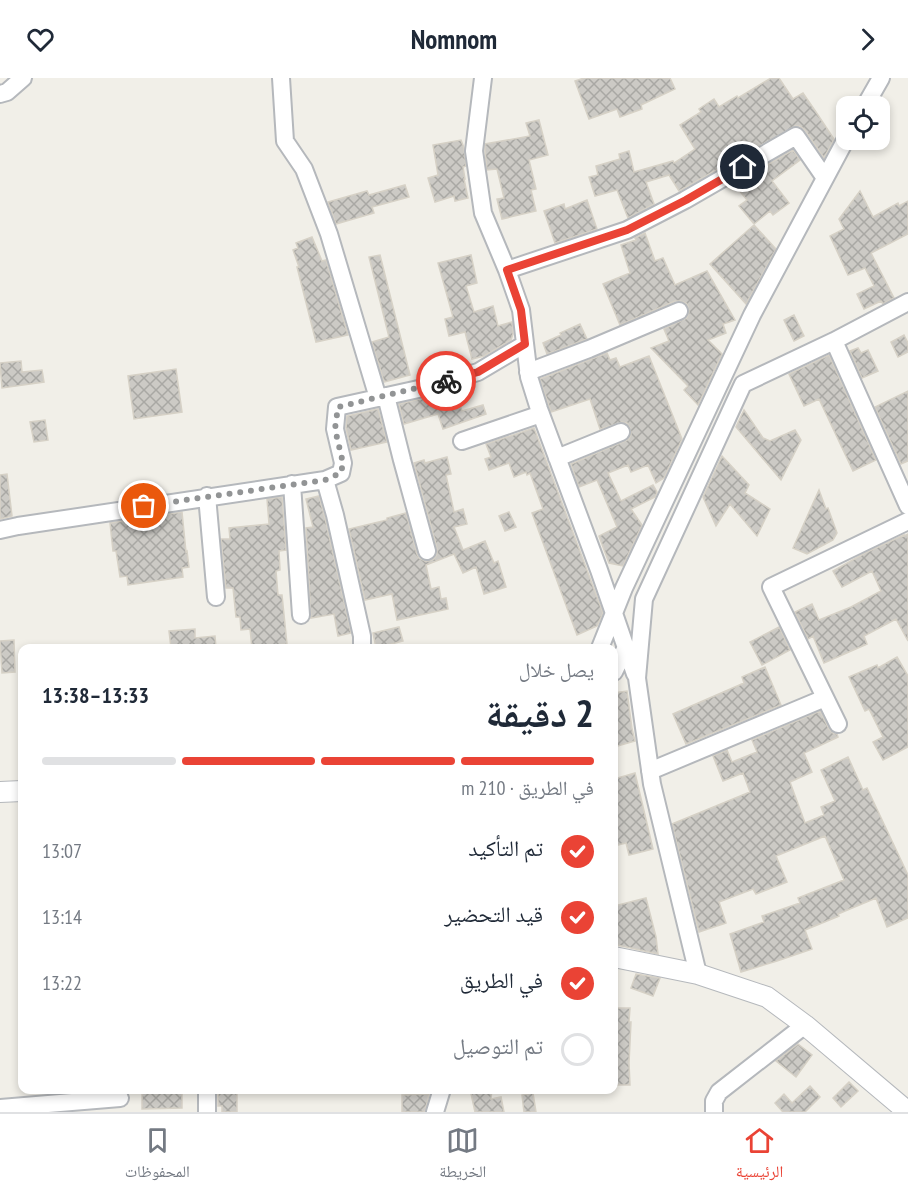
<!DOCTYPE html>
<html lang="ar">
<meta charset="utf-8">
<style>
body{margin:0;font-family:"PT Sans Narrow","Noto Naskh Arabic",sans-serif;background:#f6f6f7;color:#1f2937;direction:rtl;height:100vh;display:flex;flex-direction:column;font-size:22px;white-space:nowrap}
*{box-sizing:border-box;margin:0}
p{font-size:20px;color:#747a83}
.icon{flex:none;width:33px;height:33px;fill:none;stroke:currentColor;stroke-width:2;stroke-linecap:round;stroke-linejoin:round}
.map{position:relative;flex:1;overflow:hidden;direction:ltr}
.details{position:absolute;left:18px;top:566px;width:600px;height:450px;display:flex;flex-direction:column;background:#fff;border-radius:12px;box-shadow:0 3px 9px #0003;direction:rtl}
.details>*{flex:none}
.controls{position:absolute;left:836px;top:18px;display:grid;gap:12px}
.controls a{display:grid;place-items:center;width:54px;height:54px;border-radius:12px;background:#fff;box-shadow:0 3px 9px #0003;font-size:30px}
.pin{position:absolute;display:grid;place-items:center;width:51px;height:51px;color:#fff;margin:-26px;border:3px solid #fff;border-radius:50%;box-shadow:0 2px 6px #0007}
.courier{position:absolute;display:grid;place-items:center;width:60px;height:60px;margin:-30px;border:4px solid #ea4335;border-radius:50%;background:#fff;color:#222;box-shadow:0 2px 8px #0007}
.overview em{font-style:normal;font-weight:800}
.overview div{display:flex;flex-direction:column-reverse}
.overview{display:flex;align-items:center;justify-content:space-between;height:102px;padding:0 24px}
h1{font-size:39px;font-weight:800;line-height:45px}
.bar{display:grid;grid-template-columns:repeat(4,1fr);gap:9px 6px;align-content:center;height:72px;padding:0 24px}
.bar i{height:8px;border-radius:4px;background:#e0e1e3}
.bar .active{background:#ea4335}
.bar p{grid-column:span 4}
ol{padding:0 24px;list-style:none}
li{display:flex;align-items:center;gap:18px;height:66px}
li p{margin-inline-start:auto}
li .icon{padding:6px;border-radius:50%;background:#ea4335;color:#fff;stroke-width:4}
li:last-child{color:#747a83}
li i{width:33px;height:33px;border:3px solid #e0e1e3;border-radius:50%}
header{display:flex;justify-content:space-between;align-items:center;height:78px;padding:0 24px;background:#fff;font-size:27px;font-weight:800}
.tabs{display:flex;justify-content:space-around;align-items:center;height:84px;border-top:2px solid #e0e1e3;background:#fff;font-size:16px;color:#747a83}
.tabs a{display:grid;justify-items:center;gap:3px}
.tabs .active{color:#ea4335}
.map>svg:first-child{display:block}
.building{fill:url(#building-cross-hatch);stroke:#d6d1c6;stroke-width:1.5}
.lines{fill:none;stroke-linecap:round;stroke-linejoin:round}
.minor-casing{stroke:#b5b8bc;stroke-width:20}
.tertiary-casing{stroke:#b5b8bc;stroke-width:22}
.minor{stroke:#fff;stroke-width:16}
.tertiary{stroke:#fff;stroke-width:20}
.done{stroke:#929495;stroke-width:6;stroke-dasharray:0 10.8}
.route{stroke:#ea4335;stroke-width:8}
</style>
<header><svg class="icon" aria-label="forward" viewBox="0 0 24 24"><path d="M9 5l7 7-7 7"/></svg>Nomnom<svg class="icon" aria-label="heart" viewBox="0 0 24 24"><path d="M12 20l-8-8c-3-5 5-10 8-4 3-6 11-1 8 4z"/></svg></header>
<div class="map">
<svg width="908" height="1034" viewBox="0 0 908 1034">
<defs>
<pattern id="building-cross-hatch" width="8" height="8" patternUnits="userSpaceOnUse" patternTransform="scale(1.5)"><rect width="8" height="8" fill="#cccac5"/><path d="M0 0l8 8M0 8l8-8" fill="none" stroke="#a9a8a4"/></pattern>
</defs>
<rect width="100%" height="100%" fill="#f1efe8"/>
<!-- building -->
<path class="building" d="M 584,0 L 670,0 L 675,11 L 641,27 L 642,31 L 620,39 L 617,31 L 589,41 L 575,3 Z
M 771,0 L 779,0 L 793,21 L 803,15 L 816,34 L 834,61 L 824,80 L 805,52 L 800,48 L 795,48 L 679,113 L 669,97 L 646,104 L 654,126 L 628,140 L 617,112 L 595,118 L 589,99 L 598,97 L 596,88 L 620,81 L 619,76 L 629,73 L 634,94 L 673,83 L 674,85 L 695,71 L 680,47 L 701,34 L 699,31 L 714,21 L 719,29 L 737,18 L 738,20 Z
M 539,42 L 548,77 L 529,82 L 536,111 L 531,112 L 536,133 L 502,141 L 497,121 L 504,120 L 497,91 L 487,92 L 485,73 L 485,66 L 530,58 L 526,45 Z
M 461,62 L 464,70 L 466,88 L 463,89 L 465,101 L 464,101 L 468,120 L 455,123 L 454,118 L 435,124 L 428,100 L 438,97 L 433,67 Z
M 793,72 L 800,82 L 772,103 L 789,125 L 773,137 L 770,133 L 754,146 L 739,128 L 747,122 L 734,106 Z
M 405,107 L 409,119 L 372,129 L 374,135 L 336,146 L 328,124 L 367,113 L 369,117 Z
M 860,113 L 873,139 L 898,125 L 899,128 L 908,123 L 908,156 L 871,175 L 894,220 L 883,226 L 881,223 L 864,231 L 857,216 L 874,208 L 865,190 L 848,197 L 830,158 L 844,151 L 839,141 Z
M 587,122 L 597,151 L 555,165 L 544,133 L 564,126 L 565,131 Z
M 754,147 L 776,171 L 746,226 L 710,186 Z
M 645,155 L 655,183 L 663,180 L 675,207 L 707,193 L 735,242 L 723,246 L 726,255 L 708,262 L 722,276 L 698,327 L 684,312 L 688,308 L 651,270 L 669,263 L 664,251 L 687,240 L 689,234 L 688,228 L 686,225 L 681,223 L 675,223 L 620,247 L 603,206 L 630,195 L 621,167 L 636,162 L 635,160 Z
M 312,159 L 322,183 L 326,182 L 348,257 L 316,264 L 297,189 L 299,189 L 293,172 L 298,170 L 296,165 Z
M 380,177 L 410,297 L 384,304 L 372,264 L 389,259 L 369,179 Z
M 471,177 L 477,205 L 466,208 L 474,234 L 493,228 L 498,248 L 512,244 L 513,256 L 511,262 L 484,278 L 472,281 L 465,254 L 449,258 L 445,241 L 453,239 L 438,185 Z
M 794,237 L 804,258 L 794,263 L 784,242 Z
M 580,246 L 587,261 L 547,276 L 543,265 L 561,257 L 560,255 Z
M 904,257 L 908,265 L 908,274 L 898,279 L 891,264 Z
M 858,270 L 861,275 L 868,272 L 878,293 L 862,300 L 850,273 Z
M 607,275 L 610,282 L 616,280 L 620,289 L 649,278 L 682,361 L 664,400 L 656,405 L 648,387 L 631,394 L 628,387 L 608,395 L 621,423 L 653,407 L 657,414 L 655,419 L 631,431 L 642,447 L 623,488 L 609,485 L 599,458 L 617,449 L 597,402 L 579,409 L 571,386 L 625,363 L 629,361 L 631,356 L 630,350 L 627,345 L 622,344 L 600,351 L 590,321 L 551,334 L 540,301 Z
M 829,277 L 876,382 L 853,393 L 819,321 L 804,328 L 789,296 Z
M 21,283 L 22,294 L 42,292 L 44,304 L 2,310 L 0,285 Z
M 176,291 L 182,334 L 134,341 L 128,298 Z
M 908,313 L 908,383 L 901,386 L 875,329 Z
M 445,315 L 450,330 L 460,327 L 462,333 L 483,327 L 486,336 L 443,351 L 438,336 L 404,346 L 399,326 Z
M 378,331 L 387,364 L 351,372 L 346,350 L 347,338 Z
M 744,332 L 763,360 L 770,363 L 795,352 L 801,362 L 781,402 L 736,349 Z
M 45,342 L 48,362 L 34,364 L 30,344 Z
M 534,350 L 603,535 L 597,548 L 577,557 L 532,435 L 543,431 L 530,395 L 527,397 L 526,394 L 514,399 L 509,385 L 489,392 L 485,381 L 491,379 L 486,366 Z
M 722,378 L 749,407 L 745,415 L 770,431 L 757,458 L 730,426 L 716,448 L 703,419 Z
M 447,379 L 451,396 L 446,397 L 454,434 L 463,431 L 467,446 L 454,449 L 463,472 L 485,463 L 494,485 L 498,483 L 506,509 L 484,516 L 476,489 L 463,495 L 454,476 L 426,487 L 431,511 L 439,509 L 441,521 L 446,520 L 448,531 L 397,542 L 392,516 L 365,522 L 349,451 L 387,442 L 387,440 L 406,435 L 417,476 L 419,480 L 425,483 L 429,483 L 434,481 L 437,476 L 437,470 L 414,385 L 424,382 L 425,385 Z
M 7,396 L 12,438 L 0,441 L 0,397 Z
M 819,412 L 826,431 L 828,430 L 837,455 L 833,462 L 807,476 L 793,470 Z
M 319,418 L 325,440 L 351,555 L 338,558 L 334,536 L 311,540 L 306,450 L 313,449 L 306,421 Z
M 282,419 L 286,472 L 279,473 L 280,492 L 276,493 L 278,517 L 282,517 L 287,566 L 263,568 L 263,570 L 252,570 L 250,551 L 241,552 L 240,539 L 236,539 L 233,510 L 226,510 L 221,461 L 230,461 L 229,450 L 269,446 L 267,421 Z
M 182,434 L 186,474 L 187,473 L 189,489 L 182,490 L 183,499 L 128,507 L 127,498 L 120,499 L 116,473 L 113,473 L 110,445 Z
M 509,434 L 516,449 L 505,453 L 499,438 Z
M 908,456 L 908,563 L 896,541 L 864,558 L 867,566 L 824,585 L 813,558 L 808,561 L 795,534 L 812,526 L 819,542 L 851,529 L 881,513 L 872,493 L 842,509 L 833,493 L 865,475 L 904,457 L 904,458 Z
M 399,549 L 403,563 L 376,570 L 373,555 Z
M 779,549 L 790,572 L 762,587 L 750,564 Z
M 195,551 L 195,560 L 215,558 L 216,570 L 171,570 L 169,553 Z
M 14,562 L 15,594 L 2,595 L 0,563 Z
M 897,579 L 908,598 L 908,669 L 883,682 L 873,664 L 883,659 L 869,631 L 865,633 L 849,599 L 877,587 L 878,590 Z
M 765,589 L 781,627 L 686,666 L 673,636 L 744,605 L 742,599 Z
M 627,613 L 632,651 L 635,663 L 614,669 L 614,615 Z
M 820,633 L 829,651 L 833,655 L 837,656 L 838,659 L 804,675 L 812,694 L 790,704 L 805,745 L 824,737 L 821,729 L 835,723 L 821,692 L 848,679 L 863,712 L 867,710 L 908,797 L 908,840 L 887,849 L 876,820 L 838,836 L 839,838 L 805,852 L 812,871 L 777,883 L 741,894 L 730,856 L 764,844 L 762,838 L 800,825 L 798,820 L 844,802 L 825,758 L 776,778 L 787,804 L 756,816 L 753,811 L 719,824 L 726,845 L 699,854 L 672,746 L 750,714 L 743,695 L 723,703 L 713,678 L 727,672 L 732,684 L 757,674 L 752,662 Z
M 635,695 L 653,771 L 629,777 L 626,765 L 614,768 L 614,701 Z
M 646,820 L 656,859 L 658,876 L 617,867 L 615,853 L 614,853 L 614,828 Z
M 636,896 L 660,900 L 653,918 L 631,910 Z
M 614,930 L 630,930 L 629,944 L 631,944 L 629,985 L 630,1007 L 614,1007 Z
M 798,966 L 812,977 L 796,999 L 776,983 Z
M 849,1004 L 858,1013 L 841,1029 L 833,1020 Z
M 810,1008 L 820,1019 L 805,1034 L 783,1034 L 775,1025 L 784,1016 L 792,1025 Z
M 142,1011 L 182,1011 L 182,1030 L 142,1031 Z
M 218,1011 L 224,1011 L 224,1015 L 237,1014 L 237,1034 L 222,1034 L 222,1028 L 218,1028 Z
M 470,1011 L 492,1011 L 491,1021 L 501,1019 L 504,1034 L 475,1034 Z
M 533,1015 L 536,1034 L 524,1034 L 522,1017 Z
M 429,1016 L 425,1034 L 402,1034 L 402,1017 Z"/>
<g class="lines">
<defs>
<path id="minor" d="M 281,0 L 285,63 L 304,91 L 329,156 L 378,320
M 483,0 L 474,73 L 483,135 L 507,192 L 521,232 L 529,299 L 539,331 L 599,492 L 635,596
M 0,16 L 7,14 L 23,0
M 865,28 L 881,0
M 507,192 L 627,152 L 685,122 L 796,58 L 825,100
M 834,263 L 908,428
M 528,294 L 589,271 L 679,233
M 386,318 L 402,382 L 427,473
M 462,363 L 541,336
M 557,380 L 621,354
M 325,402 L 335,437 L 362,558 L 362,570
M 292,406 L 301,537
M 207,418 L 216,519
M 0,452 L 18,448 L 325,402 L 341,395 L 343,385 L 335,351 L 337,329 L 423,310 L 478,294 L 525,266
M 600,570 L 624,510 L 752,237 L 846,61
M 614,594 L 626,569
M 838,646 L 771,509 L 908,443
M 650,693 L 825,620
M 698,896 L 652,706 L 637,600 L 644,521 L 743,306 L 834,263 L 908,224
M 0,1030 L 120,1020
M 207,1034 L 207,1011
M 435,1034 L 442,1011
M 714,1034 L 714,1023 L 719,1014 L 805,947"/>
<path id="tertiary" d="M 0,714 L 22,713
M 614,879 L 698,896 L 767,919 L 805,947 L 908,1034"/>
</defs>
<!-- minor casing -->
<use href="#minor" class="minor-casing"/>
<!-- tertiary casing -->
<use href="#tertiary" class="tertiary-casing"/>
<!-- minor -->
<use href="#minor" class="minor"/>
<!-- tertiary -->
<use href="#tertiary" class="tertiary"/>
</g>
<g class="lines">
<!-- done -->
<path class="done" d="M 144,428 L 325,402 L 341,395 L 343,385 L 335,351 L 338,329 L 446,303"/>
<!-- route -->
<path class="route" d="M 446,303 L 478,294 L 525,266 L 521,232 L 507,192 L 627,152 L 686,122 L 743,89"/>
</g>
</svg>
<div class="controls">
<a><svg class="icon" aria-label="locate" viewBox="0 0 24 24"><circle cx="12" cy="12" r="6"/><path d="M12 2v4M12 18v4M2 12h4M18 12h4"/></svg></a>
</div>
<div class="pin" style="left:144px;top:428px;background:#ea580c"><svg class="icon" aria-label="bag" viewBox="0 0 24 24"><path d="M5 8h14l-1 12H6zM9 8a3 3 0 0 1 6 0"/></svg></div>
<div class="pin" style="left:743px;top:89px;background:#1f2937"><svg class="icon" aria-label="home" viewBox="0 0 24 24"><path d="M3 11l9-7 9 7M6 9v11h12V9"/></svg></div>
<div class="courier" style="left:446px;top:303px"><svg class="icon" aria-label="bike" viewBox="0 0 24 24"><circle cx="6" cy="16" r="4"/><circle cx="18" cy="16" r="4"/><path d="M6 16l4-8h5l3 8M10 8l3 8H6M13 5h3"/></svg></div>
<section class="details">
<div class="overview"><div><h1>2 دقيقة</h1><p>يصل خلال</p></div><em>13:33–13:38</em></div>
<div class="bar"><i class="active"></i><i class="active"></i><i class="active"></i><i></i><p>في الطريق · 210 m</p></div>
<ol>
<li><svg class="icon" aria-label="check" viewBox="0 0 24 24"><path d="M5 12l5 5 9-10"/></svg>تم التأكيد<p>13:07</p></li>
<li><svg class="icon" aria-label="check" viewBox="0 0 24 24"><path d="M5 12l5 5 9-10"/></svg>قيد التحضير<p>13:14</p></li>
<li><svg class="icon" aria-label="check" viewBox="0 0 24 24"><path d="M5 12l5 5 9-10"/></svg>في الطريق<p>13:22</p></li>
<li><i></i>تم التوصيل</li>
</ol>
</section>
</div>
<nav class="tabs">
<a class="active"><svg class="icon" aria-label="home" viewBox="0 0 24 24"><path d="M3 11l9-7 9 7M6 9v11h12V9"/></svg>الرئيسية</a>
<a><svg class="icon" aria-label="map" viewBox="0 0 24 24"><path d="M3 6l6-2 6 2 6-2v14l-6 2-6-2-6 2zM9 4v14M15 6v14"/></svg>الخريطة</a>
<a><svg class="icon" aria-label="saved" viewBox="0 0 24 24"><path d="M7 4h10v16l-5-4-5 4z"/></svg>المحفوظات</a>
</nav>
